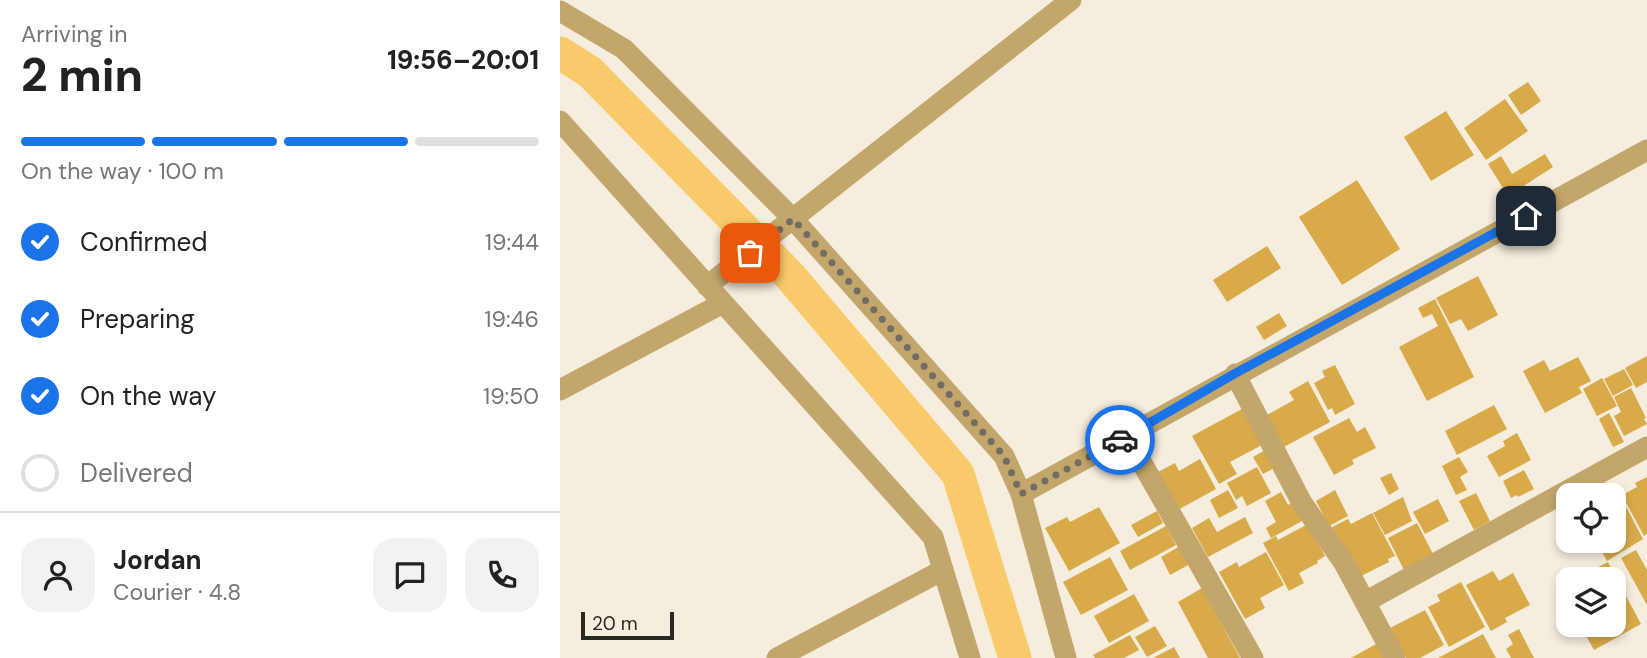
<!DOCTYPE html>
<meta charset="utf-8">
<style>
body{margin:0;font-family:"DM Sans",sans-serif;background:#f2f2f2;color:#222;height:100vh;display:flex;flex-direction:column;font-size:26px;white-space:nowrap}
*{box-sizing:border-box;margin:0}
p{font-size:23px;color:#767676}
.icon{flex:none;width:38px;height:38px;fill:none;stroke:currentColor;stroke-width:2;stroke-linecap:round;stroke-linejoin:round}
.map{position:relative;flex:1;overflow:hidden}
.panel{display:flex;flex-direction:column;background:#fff;width:560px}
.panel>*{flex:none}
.fabs{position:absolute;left:996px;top:483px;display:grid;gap:14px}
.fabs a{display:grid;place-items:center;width:70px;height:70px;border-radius:14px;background:#fff;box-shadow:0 4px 10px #0003;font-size:35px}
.scale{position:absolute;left:21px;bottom:18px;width:93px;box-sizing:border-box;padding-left:7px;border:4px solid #2a2822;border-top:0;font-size:19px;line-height:24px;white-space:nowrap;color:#2a2822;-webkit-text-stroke:5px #f5edde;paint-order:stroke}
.pin{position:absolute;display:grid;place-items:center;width:60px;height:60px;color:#fff;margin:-30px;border-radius:14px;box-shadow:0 4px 10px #0006}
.courier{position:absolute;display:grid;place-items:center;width:70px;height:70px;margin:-35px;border:5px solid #1a73e8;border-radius:50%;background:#fff;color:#222;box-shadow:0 2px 9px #0007}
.summary em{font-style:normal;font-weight:800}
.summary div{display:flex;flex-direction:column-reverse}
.summary{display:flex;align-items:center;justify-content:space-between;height:119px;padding:0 21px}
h1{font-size:46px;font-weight:800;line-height:52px}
.bar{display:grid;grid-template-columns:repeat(4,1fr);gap:10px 7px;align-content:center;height:84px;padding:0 21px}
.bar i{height:9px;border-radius:5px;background:#e0e0e0}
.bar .on{background:#1a73e8}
.bar p{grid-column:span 4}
.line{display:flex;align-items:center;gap:18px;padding:0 21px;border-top:2px solid #e0e0e0}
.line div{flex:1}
.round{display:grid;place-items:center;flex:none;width:74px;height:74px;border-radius:21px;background:#f2f2f2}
ol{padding:0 21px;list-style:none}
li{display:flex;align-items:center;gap:21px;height:77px}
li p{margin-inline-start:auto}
li .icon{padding:7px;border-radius:50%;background:#1a73e8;color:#fff;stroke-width:4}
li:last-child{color:#767676}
li i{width:38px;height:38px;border:4px solid #e0e0e0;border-radius:50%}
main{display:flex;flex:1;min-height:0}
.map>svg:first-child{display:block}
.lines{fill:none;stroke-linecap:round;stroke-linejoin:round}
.canal{stroke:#f9ca6b;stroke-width:33}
.building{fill:#d8aa4a}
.minor{stroke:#c3a66c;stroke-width:21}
.done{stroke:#716d64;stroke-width:7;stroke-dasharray:0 12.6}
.route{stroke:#1a73e8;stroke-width:9}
</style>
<main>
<section class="panel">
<div class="summary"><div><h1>2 min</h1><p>Arriving in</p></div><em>19:56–20:01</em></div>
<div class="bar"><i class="on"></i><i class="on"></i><i class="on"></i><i></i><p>On the way · 100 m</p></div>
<ol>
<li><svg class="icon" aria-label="check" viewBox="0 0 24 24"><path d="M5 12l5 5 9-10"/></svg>Confirmed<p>19:44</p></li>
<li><svg class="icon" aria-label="check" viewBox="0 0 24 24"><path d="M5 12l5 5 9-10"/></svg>Preparing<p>19:46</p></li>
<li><svg class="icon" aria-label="check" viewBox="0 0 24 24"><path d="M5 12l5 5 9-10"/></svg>On the way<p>19:50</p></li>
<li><i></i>Delivered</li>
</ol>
<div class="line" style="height:126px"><a class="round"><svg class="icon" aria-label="person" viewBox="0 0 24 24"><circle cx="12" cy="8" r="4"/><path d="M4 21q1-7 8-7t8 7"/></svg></a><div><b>Jordan</b><p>Courier · 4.8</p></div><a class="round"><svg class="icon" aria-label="chat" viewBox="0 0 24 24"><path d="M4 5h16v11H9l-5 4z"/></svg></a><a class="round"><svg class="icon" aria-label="phone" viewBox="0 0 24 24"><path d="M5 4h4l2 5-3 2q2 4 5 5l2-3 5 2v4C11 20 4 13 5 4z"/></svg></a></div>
</section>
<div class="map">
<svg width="1087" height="658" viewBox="0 0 1087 658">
<rect width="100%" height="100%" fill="#f5edde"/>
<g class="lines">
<!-- canal -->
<path class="canal" d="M 0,53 L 30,72 L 230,276 L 398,474 L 455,658"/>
</g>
<!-- building -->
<path class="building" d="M 968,82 L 981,101 L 961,115 L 948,95 Z
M 945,99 L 968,131 L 926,160 L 904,128 Z
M 886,111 L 914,155 L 871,181 L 844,137 Z
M 985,154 L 993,167 L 948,196 L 928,164 L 941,156 L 952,174 Z
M 797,180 L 840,249 L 782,285 L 739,217 Z
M 707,246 L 721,268 L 667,302 L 653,280 Z
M 918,276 L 938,315 L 908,331 L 901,319 L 890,324 L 876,298 Z
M 875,299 L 914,377 L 867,401 L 839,347 L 878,326 L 872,314 L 863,318 L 858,308 Z
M 719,313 L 727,326 L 704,340 L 696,327 Z
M 1087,356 L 1087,382 L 1076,388 L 1065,368 Z
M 1018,357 L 1031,381 L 1019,387 L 1022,393 L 985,413 L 963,371 L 984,360 L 990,371 Z
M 775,365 L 795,404 L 775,415 L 772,408 L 768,410 L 754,383 L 765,377 L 762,371 Z
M 1064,369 L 1073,385 L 1053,396 L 1044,379 Z
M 1042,378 L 1057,406 L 1037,416 L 1023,389 Z
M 748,381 L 770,422 L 724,447 L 707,415 L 734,400 L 729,392 Z
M 1071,388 L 1086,418 L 1084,419 L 1087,424 L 1064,436 L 1054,416 L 1061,412 L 1054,397 Z
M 934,405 L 947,429 L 897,455 L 885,431 Z
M 682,409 L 702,445 L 670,462 L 677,474 L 659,484 L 632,436 Z
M 1049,413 L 1064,442 L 1053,447 L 1039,419 Z
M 789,418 L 797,432 L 805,427 L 816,448 L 792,460 L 794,464 L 774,475 L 753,437 Z
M 957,433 L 971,460 L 939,477 L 927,456 L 945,446 L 943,441 Z
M 707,449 L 716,467 L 703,474 L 693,457 Z
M 899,457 L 908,472 L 900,477 L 907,490 L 896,495 L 882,466 Z
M 640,459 L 656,489 L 616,511 L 596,473 L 615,463 L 619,471 Z
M 697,467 L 711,493 L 687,506 L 682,496 L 676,500 L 667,483 Z
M 964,470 L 974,489 L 958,497 L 957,495 L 951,498 L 943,481 Z
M 831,473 L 839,489 L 829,495 L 820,478 Z
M 1087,477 L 1087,534 L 1084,536 L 1062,495 L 1077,487 L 1075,483 Z
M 668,490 L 678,508 L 659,518 L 650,500 Z
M 775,490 L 788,516 L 769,526 L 756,501 Z
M 721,492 L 728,505 L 734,501 L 744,520 L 711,538 L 706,528 L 716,522 L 705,501 Z
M 916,493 L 930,521 L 914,530 L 899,501 Z
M 843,497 L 852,521 L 825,535 L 813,513 Z
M 878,499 L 889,521 L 865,534 L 853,512 Z
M 1063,501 L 1083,539 L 1047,561 L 1036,541 L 1054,541 L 1054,506 Z
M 539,507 L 560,543 L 509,571 L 485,528 L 507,517 L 510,522 Z
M 597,511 L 603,523 L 578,537 L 571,525 Z
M 812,513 L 835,556 L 828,559 L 829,562 L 799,577 L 772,527 L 788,519 L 791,524 Z
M 685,517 L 693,533 L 648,557 L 632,528 L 649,518 L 657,532 Z
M 857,523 L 873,554 L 844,570 L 828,538 Z
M 748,524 L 765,556 L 757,561 L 758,563 L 739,573 L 744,583 L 729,591 L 703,543 L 716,536 L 718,540 Z
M 606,526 L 616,545 L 570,570 L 560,551 Z
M 620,546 L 630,564 L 610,575 L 601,557 Z
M 1076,550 L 1087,570 L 1087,605 L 1061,558 Z
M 706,552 L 724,585 L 700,598 L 705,608 L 685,619 L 659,572 L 677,562 L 679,567 Z
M 550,557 L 568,590 L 521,615 L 503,582 Z
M 1048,562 L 1081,624 L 1034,650 L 1020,625 L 1054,625 L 1054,579 L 1015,579 Z
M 933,571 L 939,581 L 953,573 L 970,605 L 945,618 L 947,622 L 931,631 L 906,585 Z
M 901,582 L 925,627 L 889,647 L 868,607 L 880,601 L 877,595 Z
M 642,588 L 680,658 L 648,658 L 618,602 Z
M 574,594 L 589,621 L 549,643 L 534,616 Z
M 865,610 L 884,645 L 860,658 L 846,658 L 830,628 Z
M 595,626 L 607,646 L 587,657 L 575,637 Z
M 959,629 L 974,658 L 951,658 L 946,649 L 953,644 L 948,635 Z
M 923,634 L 936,658 L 878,658 Z
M 570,635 L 579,650 L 564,658 L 535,658 L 533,655 Z
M 816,644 L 824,658 L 791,658 Z
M 614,647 L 620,658 L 593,658 Z"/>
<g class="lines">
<!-- minor -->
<path class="minor" d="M 0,11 L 64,49 L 233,219 L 444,456 L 461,494 L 506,658
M 0,121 L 373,537 L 410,658
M 147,286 L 511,0
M 675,374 L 742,503 L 784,563 L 835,658
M 0,390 L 163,303
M 562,428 L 693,658
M 461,494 L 1087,150
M 805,602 L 1087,447
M 217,658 L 383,570"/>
</g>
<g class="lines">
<!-- done -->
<path class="done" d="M 190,253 L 233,219 L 444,456 L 461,494 L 560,440"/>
<!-- route -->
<path class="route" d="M 560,440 L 674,374 L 966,216"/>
</g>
</svg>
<div class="fabs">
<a><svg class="icon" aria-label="locate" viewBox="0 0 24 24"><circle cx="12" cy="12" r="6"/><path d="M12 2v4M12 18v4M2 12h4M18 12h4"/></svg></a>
<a><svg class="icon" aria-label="layers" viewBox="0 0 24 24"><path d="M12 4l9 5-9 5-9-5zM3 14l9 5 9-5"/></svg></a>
</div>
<div class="scale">20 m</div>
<div class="pin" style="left:190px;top:253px;background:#ea580c"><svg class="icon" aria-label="bag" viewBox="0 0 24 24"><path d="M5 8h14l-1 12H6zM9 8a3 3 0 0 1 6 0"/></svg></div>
<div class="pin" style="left:966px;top:216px;background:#1f2937"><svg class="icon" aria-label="home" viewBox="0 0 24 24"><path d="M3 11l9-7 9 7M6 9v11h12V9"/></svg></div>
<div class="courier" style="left:560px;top:440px"><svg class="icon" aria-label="car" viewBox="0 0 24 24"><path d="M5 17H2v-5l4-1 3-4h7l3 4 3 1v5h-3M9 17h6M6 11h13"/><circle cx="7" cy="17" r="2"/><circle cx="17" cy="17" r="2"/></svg></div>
</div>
</main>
